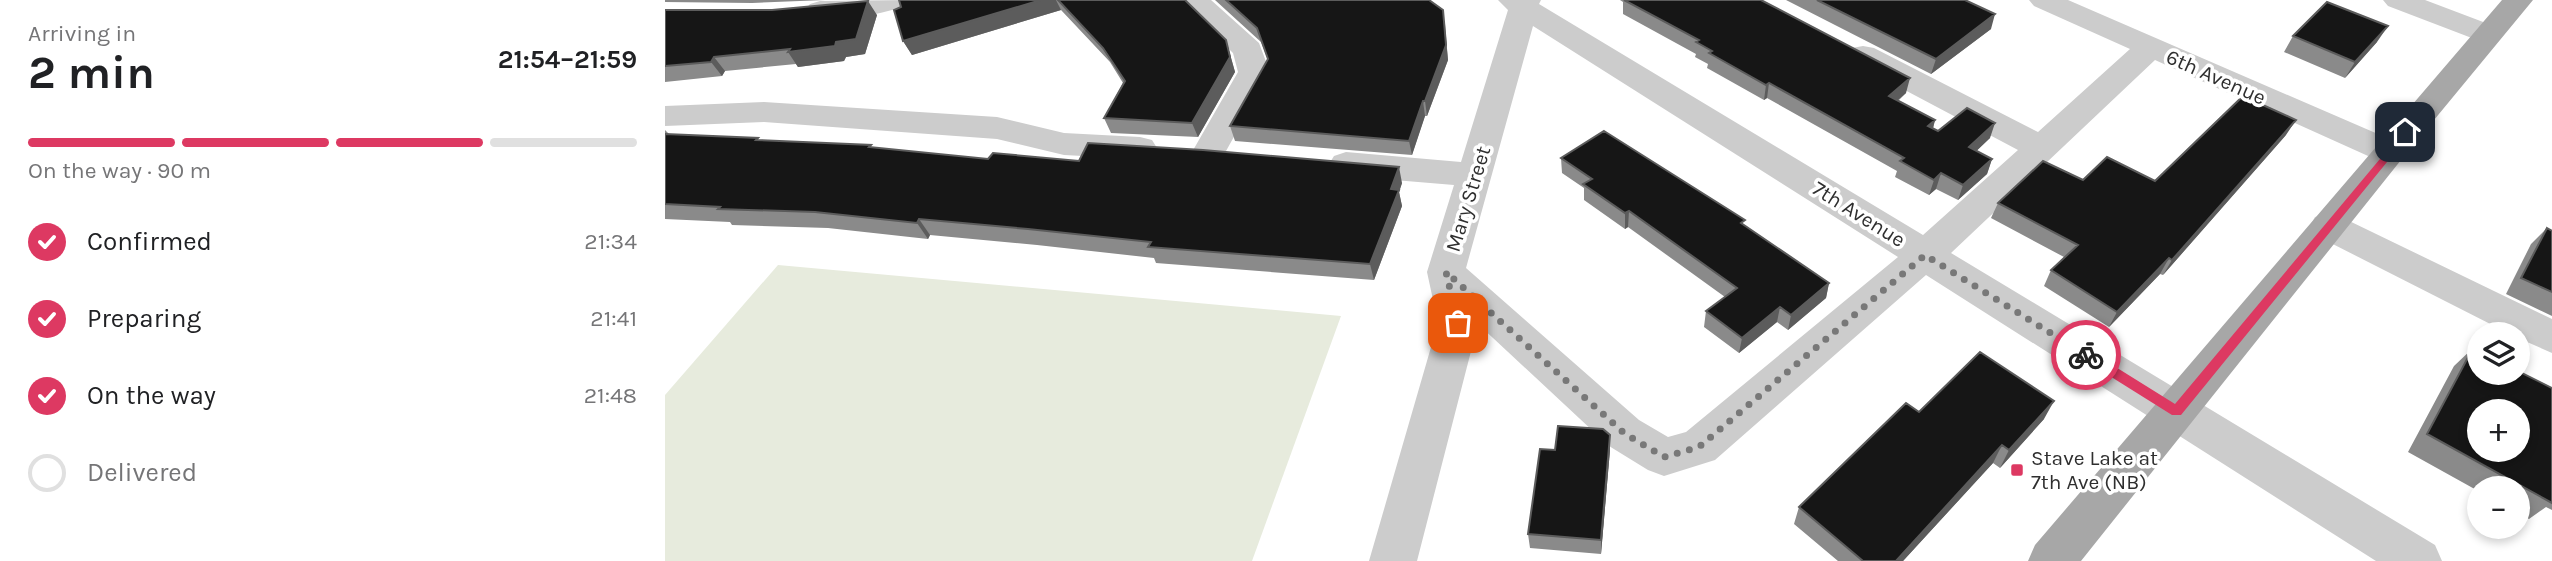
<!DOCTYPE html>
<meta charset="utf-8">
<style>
body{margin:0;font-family:Karla,sans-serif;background:#f6f6f6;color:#202124;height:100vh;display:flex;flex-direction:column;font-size:26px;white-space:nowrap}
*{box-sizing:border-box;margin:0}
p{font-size:23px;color:#757577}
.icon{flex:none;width:38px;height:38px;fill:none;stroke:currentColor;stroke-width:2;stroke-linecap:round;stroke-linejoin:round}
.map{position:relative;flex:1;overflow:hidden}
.drawer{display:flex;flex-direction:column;background:#fff;width:665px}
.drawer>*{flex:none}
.buttons{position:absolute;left:1802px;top:322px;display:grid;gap:14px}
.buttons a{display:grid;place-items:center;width:63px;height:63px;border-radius:50%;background:#fff;box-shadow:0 4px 10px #0003;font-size:35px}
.pin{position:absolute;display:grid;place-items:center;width:60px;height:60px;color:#fff;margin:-30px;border-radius:14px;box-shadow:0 4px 10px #0006}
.courier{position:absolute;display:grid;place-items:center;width:70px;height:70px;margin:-35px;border:5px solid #dd3962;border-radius:50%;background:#fff;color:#222;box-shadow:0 2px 9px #0007}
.summary em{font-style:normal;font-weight:700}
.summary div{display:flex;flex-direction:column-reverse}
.summary{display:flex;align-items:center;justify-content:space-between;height:119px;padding:0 28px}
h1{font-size:46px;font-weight:700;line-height:52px}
.bar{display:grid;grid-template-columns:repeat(4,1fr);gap:10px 7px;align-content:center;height:84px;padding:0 28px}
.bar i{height:9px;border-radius:5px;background:#e0e0e0}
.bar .current{background:#dd3962}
.bar p{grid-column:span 4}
ol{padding:0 28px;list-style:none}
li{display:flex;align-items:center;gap:21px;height:77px}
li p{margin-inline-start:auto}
li .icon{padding:7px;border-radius:50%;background:#dd3962;color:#fff;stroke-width:4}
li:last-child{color:#757577}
li i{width:38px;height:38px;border:4px solid #e0e0e0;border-radius:50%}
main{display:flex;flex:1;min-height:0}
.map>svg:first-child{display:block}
.green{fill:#e7ebdd}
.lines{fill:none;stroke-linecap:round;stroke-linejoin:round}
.minor{fill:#ccc;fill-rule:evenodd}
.major{fill:#a7a7a7;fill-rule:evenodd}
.wall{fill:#8a8a8a}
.shaded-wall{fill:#5c5c5c}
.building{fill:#161616;stroke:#5c5c5c;stroke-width:2;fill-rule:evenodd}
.route{fill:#dd3962}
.done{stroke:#787878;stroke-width:7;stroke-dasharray:0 12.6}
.poi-dot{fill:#dd3962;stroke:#fff;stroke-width:2.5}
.labels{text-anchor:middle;stroke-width:7;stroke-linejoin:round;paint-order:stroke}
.street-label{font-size:21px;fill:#2f2f2f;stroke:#fff}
.poi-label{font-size:21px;fill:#2f2f2f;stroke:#fff;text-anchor:start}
</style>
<main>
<section class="drawer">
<div class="summary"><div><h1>2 min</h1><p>Arriving in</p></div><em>21:54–21:59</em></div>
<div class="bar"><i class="current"></i><i class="current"></i><i class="current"></i><i></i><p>On the way · 90 m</p></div>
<ol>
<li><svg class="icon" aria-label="check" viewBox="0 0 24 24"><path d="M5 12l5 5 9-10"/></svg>Confirmed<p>21:34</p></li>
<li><svg class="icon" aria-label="check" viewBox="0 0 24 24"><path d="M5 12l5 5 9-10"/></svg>Preparing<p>21:41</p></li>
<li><svg class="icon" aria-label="check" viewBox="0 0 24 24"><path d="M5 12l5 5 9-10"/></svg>On the way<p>21:48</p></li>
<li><i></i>Delivered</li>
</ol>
</section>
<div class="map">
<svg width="1887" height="561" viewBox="0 0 1887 561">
<rect width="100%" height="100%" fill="#fff"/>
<!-- green -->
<path class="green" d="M 113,265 L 676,316 L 587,561 L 0,561 L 0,395 Z"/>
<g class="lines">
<!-- minor -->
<path class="minor" d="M 247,0 L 242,6 C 213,14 175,24 145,16 L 140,10 L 145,4 L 155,1 Z
M 514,0 L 546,0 L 594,43 L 605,72 L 556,160 L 544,163 L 532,160 L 527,152 L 573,72 L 568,53 Z
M 833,0 L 876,0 L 874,4 L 1258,235 L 1353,150 L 1187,62 L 1183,55 L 1187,48 L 1198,46 L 1209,48 L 1373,132 L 1465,49 L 1369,6 L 1364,0 L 1403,0 L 1736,144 L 1741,152 L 1736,160 L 1724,163 L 1712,160 L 1490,60 L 1286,253 L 1770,545 L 1777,561 L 1711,561 L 1261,275 L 1050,460 L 999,476 L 983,470 L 944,446 L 813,324 L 752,561 L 704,561 L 773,323 L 762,272 L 789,185 L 681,176 L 669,172 L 664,164 L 669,156 L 681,152 L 796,162 L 843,10 ZM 868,26 L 1233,257 L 1021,432 L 1003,437 L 974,420 L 801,268 Z
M 1718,0 L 1760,0 L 1834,28 L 1838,34 L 1834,40 L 1823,43 L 1812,40 L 1723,6 Z
M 99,102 L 332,117 L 399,133 L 475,137 L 487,140 L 492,148 L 487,156 L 475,159 L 399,155 L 332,139 L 99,122 L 0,126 L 0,106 Z
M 1663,213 L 1676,217 L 1887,319 L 1887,353 L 1853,338 L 1853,334 L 1845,334 L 1650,235 L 1645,226 L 1650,217 Z"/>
<!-- major -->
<path class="major" d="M 1837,0 L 1868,0 L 1736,160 L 1416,561 L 1363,561 L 1370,545 Z"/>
</g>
<!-- wall -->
<path class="wall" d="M 0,0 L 160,0 L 87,3 L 0,2 Z
M 234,0 L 520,0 L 561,40 L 570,72 L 533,137 L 446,133 L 439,118 L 458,83 L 445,62 L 396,10 L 247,55 L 238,41 L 236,7 Z
M 550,0 L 764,0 L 780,24 L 783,60 L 762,116 L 760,116 L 747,155 L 570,141 L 565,126 L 603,60 L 596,42 Z
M 955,0 L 1096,0 L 1241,93 L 1233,101 L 1270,120 L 1268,129 L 1273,131 L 1325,138 L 1311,151 L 1327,159 L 1322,174 L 1293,200 L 1271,189 L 1264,195 L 1230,177 L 1232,171 L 1102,98 L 1099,100 L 1042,68 L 1043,64 L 1030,57 L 1031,54 L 958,14 L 958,2 Z
M 1121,0 L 1300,0 L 1326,29 L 1266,74 Z
M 0,10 L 212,15 L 200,54 L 181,57 L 179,61 L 133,67 L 131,64 L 60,71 L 57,76 L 0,82 Z
M 1628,36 L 1712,42 L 1680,78 L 1619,52 Z
M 0,130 L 4,134 L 208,148 L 323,159 L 414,161 L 737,183 L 734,192 L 737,206 L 709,280 L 491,263 L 489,258 L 372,245 L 265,235 L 263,239 L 163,228 L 67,225 L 65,222 L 0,219 Z
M 1621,135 L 1498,275 L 1495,274 L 1444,327 L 1379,286 L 1386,270 L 1399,257 L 1326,218 L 1333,203 L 1490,181 Z
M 896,158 L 1080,226 L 1164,283 L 1161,298 L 1123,330 L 1112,322 L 1074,353 L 1039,327 L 1041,311 L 1060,297 L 963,227 L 960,229 L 919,200 L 919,188 L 897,173 Z
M 1882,228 L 1886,230 L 1887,230 L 1887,316 L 1841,294 L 1866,244 Z
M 1808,348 L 1887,388 L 1887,510 L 1881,507 L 1864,519 L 1853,513 L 1853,488 L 1815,488 L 1815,492 L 1743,452 L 1789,366 Z
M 1254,412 L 1379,419 L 1335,468 L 1328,463 L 1238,561 L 1173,561 L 1129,524 L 1134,507 Z
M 890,450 L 945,450 L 936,554 L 865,548 L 863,534 Z"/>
<!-- shaded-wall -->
<path class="shaded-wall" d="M 376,0 L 391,0 L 396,10 L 247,55 L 238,41 Z
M 203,1 L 212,15 L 200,54 L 181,57 L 179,61 L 133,67 L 123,52 Z
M 778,10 L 783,60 L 762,116 L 760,101 Z
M 1330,14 L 1326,29 L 1266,74 L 1271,59 Z
M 1723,26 L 1712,42 L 1680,78 L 1690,62 Z
M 561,40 L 570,72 L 533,137 L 527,123 Z
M 49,57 L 60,71 L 57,76 L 46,62 Z
M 1245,78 L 1241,93 L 1220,111 L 1224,96 Z
M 1104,83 L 1102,98 L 1099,100 L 1101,85 Z
M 758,101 L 760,116 L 747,155 L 744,141 Z
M 1270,120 L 1266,135 L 1263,126 Z
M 1631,120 L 1621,135 L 1498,275 L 1507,260 Z
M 1330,123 L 1325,138 L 1299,163 L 1304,147 Z
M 1327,159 L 1322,174 L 1293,200 L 1298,185 Z
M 734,167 L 737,183 L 734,192 L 737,206 L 709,280 L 705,264 L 726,189 Z
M 1276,173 L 1271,189 L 1264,195 L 1269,180 Z
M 964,211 L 963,227 L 960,229 L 960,213 Z
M 254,219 L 265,235 L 263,239 L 252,223 Z
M 1504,258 L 1495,274 L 1444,327 L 1452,312 Z
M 1164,283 L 1161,298 L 1123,330 L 1126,315 Z
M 1115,307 L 1112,322 L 1074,353 L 1077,338 Z
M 1389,401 L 1379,419 L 1335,468 L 1344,450 Z
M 945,435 L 945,450 L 936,554 L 936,540 Z
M 1337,445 L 1328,463 L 1238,561 L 1231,561 Z"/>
<!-- building -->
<path class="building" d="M 234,0 L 376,0 L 238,41 L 229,10 L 236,7 Z
M 393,0 L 520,0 L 561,40 L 565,57 L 527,123 L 439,118 L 460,81 L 438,48 Z
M 561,0 L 764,0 L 778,10 L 781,45 L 760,101 L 758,101 L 744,141 L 565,126 L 603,59 L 592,28 Z
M 959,0 L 1096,0 L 1245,78 L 1224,96 L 1270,120 L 1263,126 L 1273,131 L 1302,108 L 1330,123 L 1304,147 L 1327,159 L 1298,185 L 1276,173 L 1269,180 L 1235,161 L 1239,158 L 1104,83 L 1101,85 L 1044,53 L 1047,51 L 1031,42 L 1034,40 Z
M 1152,0 L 1300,0 L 1330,14 L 1271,59 Z
M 203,1 L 191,39 L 171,42 L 170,46 L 123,52 L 125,49 L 49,57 L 46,62 L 0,66 L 0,10 L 107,10 Z
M 1662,2 L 1723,26 L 1690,62 L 1628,36 Z
M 1578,96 L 1631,120 L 1507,260 L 1504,258 L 1452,312 L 1386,270 L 1413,245 L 1333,203 L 1378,161 L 1418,180 L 1442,157 L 1490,181 Z
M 939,131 L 1080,220 L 1076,223 L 1164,283 L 1126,315 L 1115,307 L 1077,338 L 1041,311 L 1072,288 L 964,211 L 960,213 L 918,184 L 927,179 L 896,158 Z
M 0,134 L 93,138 L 91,140 L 206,145 L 204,147 L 323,159 L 328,153 L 414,161 L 423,143 L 538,150 L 734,167 L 726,189 L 734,190 L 705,264 L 483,247 L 486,242 L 363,229 L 254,219 L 252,223 L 150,212 L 53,209 L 55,207 L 0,204 Z
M 1882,228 L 1887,231 L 1887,292 L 1856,278 Z
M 1808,348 L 1815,351 L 1815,373 L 1853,373 L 1853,371 L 1887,388 L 1887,503 L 1762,434 ZM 1815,411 L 1853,411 L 1853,450 L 1815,450 Z
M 1315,352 L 1389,401 L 1344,450 L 1337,445 L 1231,561 L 1198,561 L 1134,507 L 1241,403 L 1254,412 Z
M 893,426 L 938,429 L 945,435 L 936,540 L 863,534 L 875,449 L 890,450 Z"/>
<!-- route -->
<path class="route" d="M 1740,129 L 1745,132 L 1744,135 L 1516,415 L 1507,415 L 1416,358 L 1416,351 L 1425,351 L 1510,404 Z"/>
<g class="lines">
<!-- done -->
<path class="done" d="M 793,323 L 781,272 L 959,433 L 999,457 L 1034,447 L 1260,255 L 1421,355"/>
</g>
<!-- markers -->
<rect class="poi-dot" x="1345" y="463" width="14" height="14" rx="3.5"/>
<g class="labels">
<!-- street labels -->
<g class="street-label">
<text transform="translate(1551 77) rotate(24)" y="7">6th Avenue</text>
<text transform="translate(803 199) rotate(-73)" y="7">Mary Street</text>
<text transform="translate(1194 214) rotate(32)" y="7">7th Avenue</text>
</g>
<!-- poi labels -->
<g class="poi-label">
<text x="1366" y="465">Stave Lake at<tspan x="1366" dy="24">7th Ave (NB)</tspan></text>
</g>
</g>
</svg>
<div class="buttons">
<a><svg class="icon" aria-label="layers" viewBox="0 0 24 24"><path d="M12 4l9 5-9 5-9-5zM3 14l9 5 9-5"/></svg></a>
<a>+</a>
<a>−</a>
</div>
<div class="pin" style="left:793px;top:323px;background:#ea580c"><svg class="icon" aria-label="bag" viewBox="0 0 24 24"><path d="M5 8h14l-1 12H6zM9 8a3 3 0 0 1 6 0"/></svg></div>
<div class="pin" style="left:1740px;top:132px;background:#1f2937"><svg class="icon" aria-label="home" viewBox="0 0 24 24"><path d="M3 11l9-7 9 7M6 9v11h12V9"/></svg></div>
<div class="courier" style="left:1421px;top:355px"><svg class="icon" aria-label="bike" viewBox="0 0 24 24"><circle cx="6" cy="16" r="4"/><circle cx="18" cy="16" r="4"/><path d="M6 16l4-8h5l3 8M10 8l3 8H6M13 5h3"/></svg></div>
</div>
</main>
